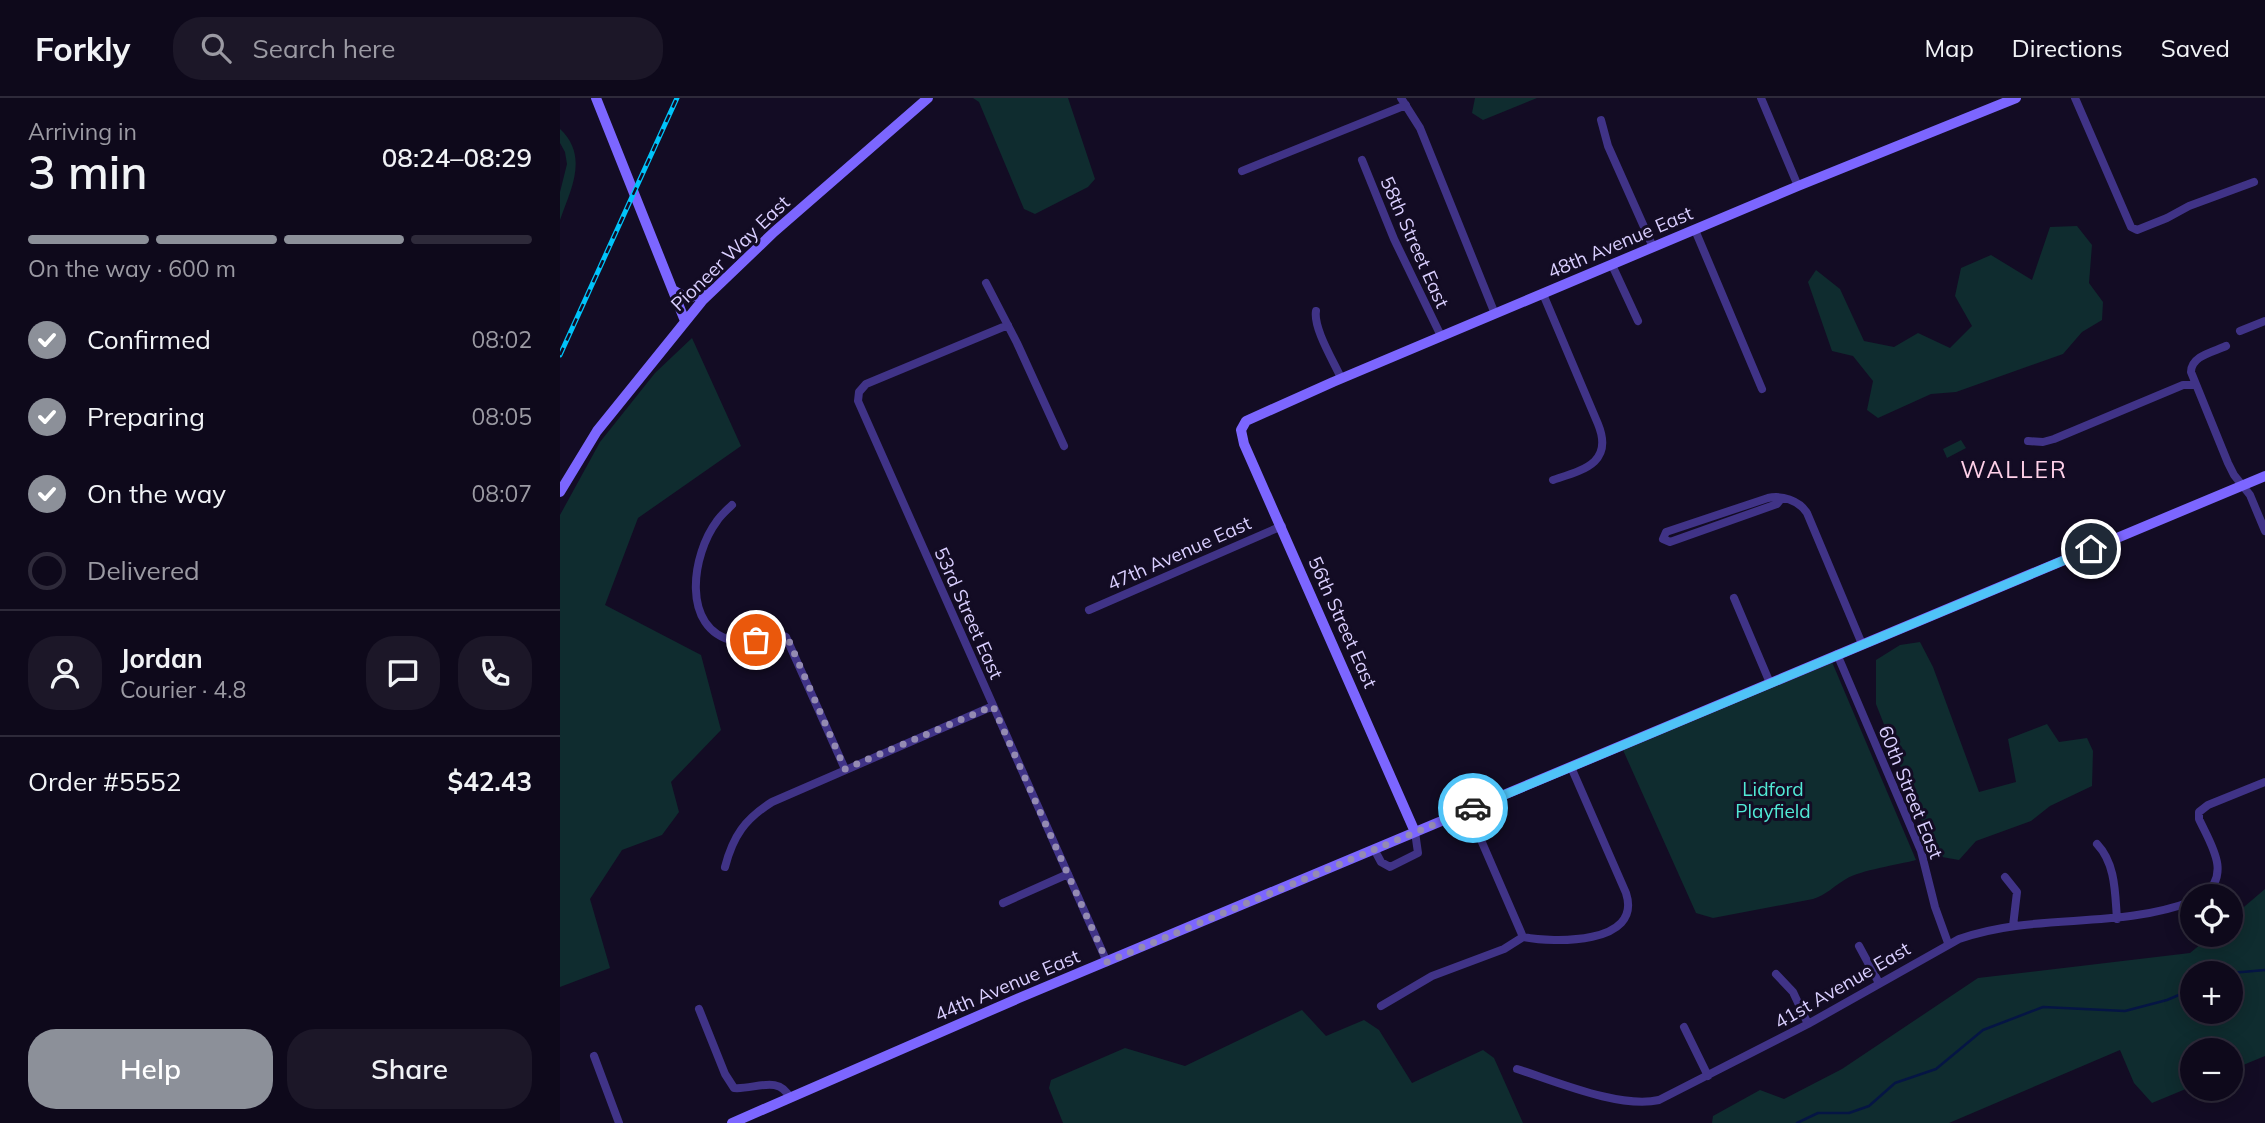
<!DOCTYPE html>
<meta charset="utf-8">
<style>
body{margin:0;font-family:Mulish,sans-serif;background:#1c1728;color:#f1f3f6;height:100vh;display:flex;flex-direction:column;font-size:26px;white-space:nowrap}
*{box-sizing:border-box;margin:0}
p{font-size:23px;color:#9b9aa3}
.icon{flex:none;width:38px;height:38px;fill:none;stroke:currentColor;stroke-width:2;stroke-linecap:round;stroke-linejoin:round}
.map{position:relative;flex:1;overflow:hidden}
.details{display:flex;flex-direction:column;background:#0e091b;width:560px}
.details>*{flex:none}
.tools{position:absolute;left:1620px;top:786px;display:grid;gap:14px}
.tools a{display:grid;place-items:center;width:63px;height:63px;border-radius:50%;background:#0e091b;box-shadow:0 4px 18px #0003,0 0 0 2px #2e2a3a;font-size:35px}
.pin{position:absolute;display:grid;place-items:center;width:60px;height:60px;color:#fff;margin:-30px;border:4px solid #fff;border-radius:50%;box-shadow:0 2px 7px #0007}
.courier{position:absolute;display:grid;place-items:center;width:70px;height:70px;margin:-35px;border:5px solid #4fc3f7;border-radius:50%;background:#fff;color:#222;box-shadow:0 2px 9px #0007}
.summary em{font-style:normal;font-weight:600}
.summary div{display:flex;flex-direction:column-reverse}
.summary{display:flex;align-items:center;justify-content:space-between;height:119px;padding:0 28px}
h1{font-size:46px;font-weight:600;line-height:52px}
.bar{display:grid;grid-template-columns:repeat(4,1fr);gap:10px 7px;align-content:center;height:84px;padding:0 28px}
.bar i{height:9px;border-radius:5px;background:#2e2a3a}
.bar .current{background:#8c9099}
.bar p{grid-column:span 4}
.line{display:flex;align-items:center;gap:18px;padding:0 28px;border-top:2px solid #2e2a3a}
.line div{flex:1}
.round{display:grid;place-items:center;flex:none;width:74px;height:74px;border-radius:28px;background:#1c1728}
ol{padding:0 28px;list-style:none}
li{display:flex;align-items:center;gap:21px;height:77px}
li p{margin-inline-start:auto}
li .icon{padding:7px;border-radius:50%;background:#8c9099;color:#fff;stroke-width:4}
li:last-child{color:#9b9aa3}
li i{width:38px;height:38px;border:4px solid #2e2a3a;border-radius:50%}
.button{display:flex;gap:14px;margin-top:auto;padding:14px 28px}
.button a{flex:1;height:80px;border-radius:28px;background:#8c9099;color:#fff;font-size:28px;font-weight:600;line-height:80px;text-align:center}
.button a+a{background:#1c1728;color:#f1f3f6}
header{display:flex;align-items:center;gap:42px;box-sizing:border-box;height:98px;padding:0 35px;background:#0e091b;border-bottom:2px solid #2e2a3a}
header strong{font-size:33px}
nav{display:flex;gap:38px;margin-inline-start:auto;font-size:24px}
.search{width:490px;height:63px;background:#1c1728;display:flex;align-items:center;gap:18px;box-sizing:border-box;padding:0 24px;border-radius:28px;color:#9b9aa3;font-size:26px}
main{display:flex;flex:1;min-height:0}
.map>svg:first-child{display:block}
.green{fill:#0f2c2f;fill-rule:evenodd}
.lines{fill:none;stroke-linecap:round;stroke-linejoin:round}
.stream{stroke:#051544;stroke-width:2.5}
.street{stroke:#403387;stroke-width:8}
.secondary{stroke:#7c66ff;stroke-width:10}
.rail-casing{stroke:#00c4fa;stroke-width:5}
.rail{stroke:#130c24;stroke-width:2.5;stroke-dasharray:8;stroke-linecap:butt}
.done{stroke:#948bb2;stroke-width:7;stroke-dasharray:0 12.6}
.route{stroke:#4fc3f7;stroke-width:9}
.labels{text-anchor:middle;stroke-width:6;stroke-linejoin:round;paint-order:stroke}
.street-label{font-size:19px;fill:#dacfff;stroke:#130c24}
.park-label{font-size:19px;fill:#51e9d5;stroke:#130c24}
.quarter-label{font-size:23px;letter-spacing:2px;fill:#ffd1e9;stroke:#130c24}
</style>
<header>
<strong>Forkly</strong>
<div class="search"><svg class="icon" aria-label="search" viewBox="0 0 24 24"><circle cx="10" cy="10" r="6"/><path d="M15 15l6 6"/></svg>Search here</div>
<nav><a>Map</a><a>Directions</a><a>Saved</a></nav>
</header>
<main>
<section class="details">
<div class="summary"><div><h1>3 min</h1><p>Arriving in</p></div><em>08:24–08:29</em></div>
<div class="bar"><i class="current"></i><i class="current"></i><i class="current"></i><i></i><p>On the way · 600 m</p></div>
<ol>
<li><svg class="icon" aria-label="check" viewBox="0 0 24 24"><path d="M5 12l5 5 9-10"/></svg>Confirmed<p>08:02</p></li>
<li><svg class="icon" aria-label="check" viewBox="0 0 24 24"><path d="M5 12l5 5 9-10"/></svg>Preparing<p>08:05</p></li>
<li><svg class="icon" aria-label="check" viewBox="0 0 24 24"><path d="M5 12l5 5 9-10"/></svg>On the way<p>08:07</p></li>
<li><i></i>Delivered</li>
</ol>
<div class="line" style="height:126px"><a class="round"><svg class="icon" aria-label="person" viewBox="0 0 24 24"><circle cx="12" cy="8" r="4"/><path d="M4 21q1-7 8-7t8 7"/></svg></a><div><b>Jordan</b><p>Courier · 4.8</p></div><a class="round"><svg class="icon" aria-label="chat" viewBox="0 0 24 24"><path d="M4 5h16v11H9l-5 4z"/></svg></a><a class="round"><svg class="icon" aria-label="phone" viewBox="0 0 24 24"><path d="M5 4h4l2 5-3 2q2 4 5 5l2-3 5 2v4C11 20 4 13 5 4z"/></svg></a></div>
<div class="line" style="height:91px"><div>Order #5552</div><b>$42.43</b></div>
<div class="button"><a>Help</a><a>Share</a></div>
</section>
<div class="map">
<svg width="1705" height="1025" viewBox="0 0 1705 1025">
<rect width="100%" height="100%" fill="#130c24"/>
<!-- green -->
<path class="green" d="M 413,0 L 508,0 L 535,81 L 528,89 L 475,116 L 464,111 L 419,4 Z
M 915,0 L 977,0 L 923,22 L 912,15 Z
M 0,31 C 29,58 11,91 0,122 L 0,94 L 7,66 L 5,54 L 0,45 Z
M 1517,128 L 1532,147 L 1529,185 L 1543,204 L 1542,222 L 1522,234 L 1503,256 L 1396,294 L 1371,296 L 1318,320 L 1307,312 L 1313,283 L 1293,258 L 1272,253 L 1248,184 L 1256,172 L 1280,191 L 1304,243 L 1334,249 L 1358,235 L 1390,250 L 1412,228 L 1395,198 L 1401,170 L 1431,157 L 1472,182 L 1490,129 Z
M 132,240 L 181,348 L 78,420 L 45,507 L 141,557 L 161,632 L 111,684 L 119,714 L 102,737 L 62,752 L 30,801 L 50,870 L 0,889 L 0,417 L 40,344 L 95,275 Z
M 1401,342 L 1406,350 L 1387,360 L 1383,351 Z
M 1360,544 L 1373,569 L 1419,694 L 1456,684 L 1448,641 L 1487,626 L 1499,644 L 1527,640 L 1533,653 L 1532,688 L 1490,708 L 1471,723 L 1416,743 L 1399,762 L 1382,759 L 1374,754 L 1316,606 L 1316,562 L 1340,547 Z
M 1272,564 L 1356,762 C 1337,767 1301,772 1286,781 C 1274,788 1266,797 1253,801 L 1153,820 L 1136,815 L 1063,652 Z
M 1705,791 L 1705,958 L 1671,972 L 1671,952 L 1633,952 L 1633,988 L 1592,1005 L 1574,985 L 1560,952 L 1389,1025 L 1152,1025 L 1153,1018 L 1200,992 L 1224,1001 L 1282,971 L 1418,880 L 1630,855 L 1652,837 L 1671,836 L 1671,820 ZM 1633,875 L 1671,875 L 1671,914 L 1633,914 Z
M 742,912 L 766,938 L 804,922 L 819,932 L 852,985 L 923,952 L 934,960 L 963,1025 L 503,1025 L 489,990 L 491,982 L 565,950 L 625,968 Z"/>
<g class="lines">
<!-- stream -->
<path class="stream" d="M 1671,875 L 1705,872
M 1237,1025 L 1258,1015 L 1289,1015 L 1309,1008 L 1335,985 L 1376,971 L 1423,932 L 1483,909 L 1565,913 L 1607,902 L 1633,891"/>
<!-- street -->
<path class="street" d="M 841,0 L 860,30 L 935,216
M 1201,0 L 1238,88
M 1515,0 L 1571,129 L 1577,132 L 1607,120 L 1629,108 L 1694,84
M 1041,22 L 1048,48 L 1093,149
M 802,62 L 834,141 L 881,238
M 682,73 L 846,7
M 1135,132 L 1202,291
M 1052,167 L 1078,223
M 426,185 L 457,245 L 504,348
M 983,196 L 1038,326 C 1054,365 1023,372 993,382
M 756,213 C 753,230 774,264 781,280
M 448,227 L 306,286 L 299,294 L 298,303 L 547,864
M 1680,233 L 1705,223
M 1666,248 C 1653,254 1631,258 1631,274 L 1668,365 L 1674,377 L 1690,397 L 1705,433
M 1468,343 L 1483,344 L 1494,341 L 1623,287 L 1634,287
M 1221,401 L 1217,406 L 1110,444 L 1103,441 L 1106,434 L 1208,400 C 1221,397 1239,402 1247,415 L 1302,546
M 172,407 C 167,412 161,417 157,423 C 132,456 120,531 174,543 C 194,547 209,529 226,539 L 285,671
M 1174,500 L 1210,585
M 529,512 L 722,428
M 1277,556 L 1361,753 L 1375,809 L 1388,845
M 908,712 L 963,839
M 1537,746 C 1556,766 1555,796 1557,821
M 814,751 L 821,764 L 830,769 L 858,755 L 855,734
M 165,769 C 173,738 185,721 212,704 L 433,608
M 1445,779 L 1457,794 L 1453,828
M 1643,798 C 1672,776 1651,747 1639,721 L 1639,714 L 1648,707 L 1705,684
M 443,805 L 508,776
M 963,839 C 993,845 1083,847 1066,795 L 1011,669
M 1299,848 L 1319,885
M 1216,876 L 1233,894 L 1248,926
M 821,908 L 872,878 L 944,851 L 963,839
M 139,911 L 165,976 L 174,990 C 194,992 219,976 230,1000
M 1124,929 L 1148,978
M 34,958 L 59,1025
M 957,971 C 995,983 1060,1011 1099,1002 L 1248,926 L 1399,841 C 1475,814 1557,832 1633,803"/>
<!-- secondary -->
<path class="secondary" d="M 36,0 L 125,223
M 113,192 L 127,200 L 149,194
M 0,394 L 37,333 L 142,203 L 214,134 L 368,0
M 855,734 L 684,346 L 681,332 L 686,323 L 773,284 L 1238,88 L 1456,0
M 172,1025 L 459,900 L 1705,378"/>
<defs>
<path id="rail" d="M 0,257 L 117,0"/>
</defs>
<!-- rail casing -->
<use href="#rail" class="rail-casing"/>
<!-- rail -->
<use href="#rail" class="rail"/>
</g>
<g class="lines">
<!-- done -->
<path class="done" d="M 196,542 C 208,536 219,531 229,543 L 285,671 L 433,608 L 547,864 L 913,710"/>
<!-- route -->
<path class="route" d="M 913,710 L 1531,451"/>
</g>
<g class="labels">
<!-- street labels -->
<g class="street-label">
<text transform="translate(855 144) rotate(66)" y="7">58th Street East</text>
<text transform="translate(1060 144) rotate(-23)" y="7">48th Avenue East</text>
<text transform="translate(170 155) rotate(-44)" y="7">Pioneer Way East</text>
<text transform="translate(619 455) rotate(-24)" y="7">47th Avenue East</text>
<text transform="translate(409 515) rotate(66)" y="7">53rd Street East</text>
<text transform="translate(783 524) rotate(66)" y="7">56th Street East</text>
<text transform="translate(1351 694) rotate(68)" y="7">60th Street East</text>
<text transform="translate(447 887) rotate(-23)" y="7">44th Avenue East</text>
<text transform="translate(1282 887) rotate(-30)" y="7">41st Avenue East</text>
</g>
<!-- park labels -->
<g class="park-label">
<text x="1213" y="698">Lidford<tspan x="1213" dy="22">Playfield</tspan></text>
</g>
<!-- quarter labels -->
<g class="quarter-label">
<text x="1454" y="380">WALLER</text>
</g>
</g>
</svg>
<div class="tools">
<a><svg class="icon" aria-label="locate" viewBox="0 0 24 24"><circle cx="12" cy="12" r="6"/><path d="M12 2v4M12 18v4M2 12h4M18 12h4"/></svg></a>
<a>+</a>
<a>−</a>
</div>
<div class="pin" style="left:196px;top:542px;background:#ea580c"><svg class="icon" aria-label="bag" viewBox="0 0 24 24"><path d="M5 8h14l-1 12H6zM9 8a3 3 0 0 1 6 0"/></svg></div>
<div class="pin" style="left:1531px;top:451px;background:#1f2937"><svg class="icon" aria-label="home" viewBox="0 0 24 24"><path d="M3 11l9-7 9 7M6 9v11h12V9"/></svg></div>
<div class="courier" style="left:913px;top:710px"><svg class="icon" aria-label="car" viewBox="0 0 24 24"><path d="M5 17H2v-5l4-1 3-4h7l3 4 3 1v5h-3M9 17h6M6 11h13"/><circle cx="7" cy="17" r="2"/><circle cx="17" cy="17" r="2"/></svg></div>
</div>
</main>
